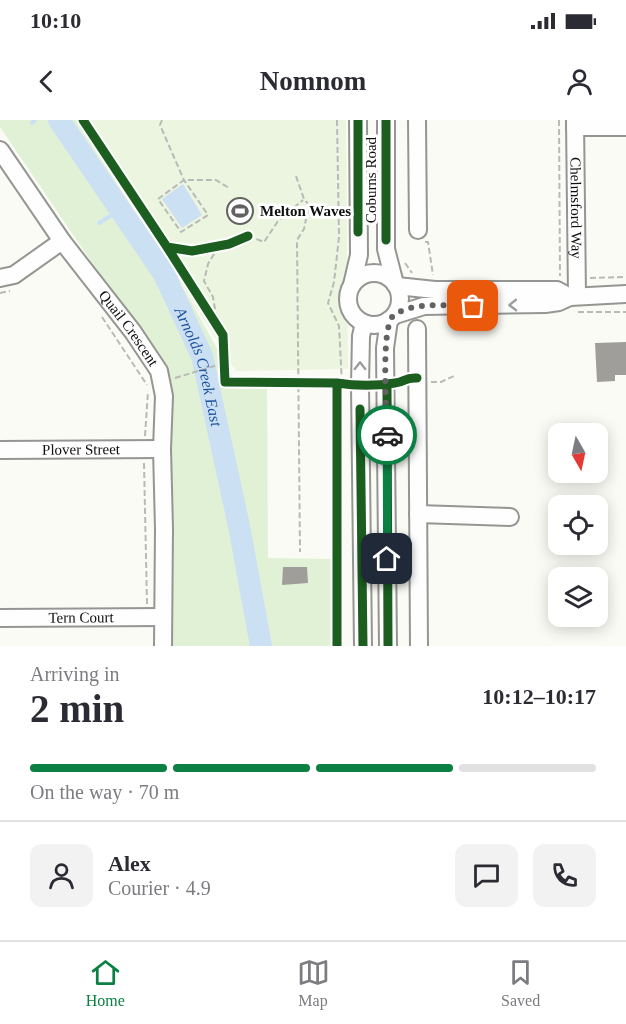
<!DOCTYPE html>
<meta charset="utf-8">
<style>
body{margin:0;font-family:Georgia,serif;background:#f2f2f3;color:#2b2b33;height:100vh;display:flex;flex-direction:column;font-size:22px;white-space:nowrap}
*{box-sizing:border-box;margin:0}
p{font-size:20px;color:#7c7c81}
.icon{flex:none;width:33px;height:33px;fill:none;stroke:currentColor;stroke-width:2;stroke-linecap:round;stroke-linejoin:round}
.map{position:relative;height:526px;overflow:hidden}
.side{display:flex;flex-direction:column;background:#fff;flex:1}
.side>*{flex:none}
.needle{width:39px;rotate:171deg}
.buttons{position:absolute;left:548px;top:303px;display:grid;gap:12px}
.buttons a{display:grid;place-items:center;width:60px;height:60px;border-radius:12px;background:#fff;box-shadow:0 3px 15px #0003;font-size:30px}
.pin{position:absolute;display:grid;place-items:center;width:51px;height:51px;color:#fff;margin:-26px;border-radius:12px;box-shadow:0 3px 9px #0006}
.courier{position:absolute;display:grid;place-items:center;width:60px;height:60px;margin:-30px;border:4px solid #0b8043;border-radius:50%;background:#fff;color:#222;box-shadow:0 2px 8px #0007}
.headline em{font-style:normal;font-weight:700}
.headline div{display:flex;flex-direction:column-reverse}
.headline{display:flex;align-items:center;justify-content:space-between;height:102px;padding:0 30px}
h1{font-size:39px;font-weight:700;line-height:45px}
.bar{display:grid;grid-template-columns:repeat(4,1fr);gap:9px 6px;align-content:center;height:72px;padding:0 30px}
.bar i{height:8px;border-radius:4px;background:#e1e1e2}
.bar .on{background:#0b8043}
.bar p{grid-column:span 4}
.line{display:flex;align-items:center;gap:15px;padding:0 30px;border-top:2px solid #e1e1e2}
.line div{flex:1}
.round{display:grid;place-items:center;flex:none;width:63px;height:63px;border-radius:12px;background:#f2f2f3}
.status{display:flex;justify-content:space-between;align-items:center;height:42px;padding:0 30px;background:#fff;direction:ltr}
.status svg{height:16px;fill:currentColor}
header{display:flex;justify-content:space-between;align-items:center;height:78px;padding:0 30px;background:#fff;font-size:27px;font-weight:700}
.dock{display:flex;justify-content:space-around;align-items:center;height:84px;border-top:2px solid #e1e1e2;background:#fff;font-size:16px;color:#7c7c81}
.dock a{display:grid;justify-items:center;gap:3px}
.dock .on{color:#0b8043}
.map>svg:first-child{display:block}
.green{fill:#e1f1d6}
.pitch{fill:#ecf5df}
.water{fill:#cce0f4}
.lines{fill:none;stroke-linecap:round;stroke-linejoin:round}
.stream{stroke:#cce0f4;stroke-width:4}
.river{stroke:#cce0f4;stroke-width:22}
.building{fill:#9f9e9a}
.minor-casing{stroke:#959593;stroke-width:20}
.path{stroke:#b9b9b8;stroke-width:2;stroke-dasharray:6 3;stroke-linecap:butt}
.minor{stroke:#fefefe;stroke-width:16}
.cycleway-casing{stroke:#fff;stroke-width:13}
.cycleway{stroke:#1b5e20;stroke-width:9}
.oneway{stroke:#9e9e9e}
.done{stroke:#626260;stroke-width:6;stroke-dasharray:0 10.8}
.route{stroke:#0b8043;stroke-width:8}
.labels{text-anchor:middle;stroke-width:6;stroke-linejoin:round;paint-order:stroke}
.street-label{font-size:15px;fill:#0f0f0f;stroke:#fff}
.poi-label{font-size:15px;font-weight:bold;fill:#0f0f0f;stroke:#fff;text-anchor:start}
.water-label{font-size:16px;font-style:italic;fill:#1c529d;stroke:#fff}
</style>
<div class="status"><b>10:10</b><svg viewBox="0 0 49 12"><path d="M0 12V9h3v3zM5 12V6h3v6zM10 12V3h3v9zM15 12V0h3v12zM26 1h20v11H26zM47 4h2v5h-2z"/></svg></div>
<header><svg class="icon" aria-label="back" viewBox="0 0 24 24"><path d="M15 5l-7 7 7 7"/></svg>Nomnom<svg class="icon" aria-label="person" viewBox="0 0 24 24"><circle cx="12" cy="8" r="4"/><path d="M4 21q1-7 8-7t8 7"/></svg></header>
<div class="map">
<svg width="626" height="526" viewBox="0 0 626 526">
<rect width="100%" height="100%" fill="#fbfbf5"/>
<!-- green -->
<path class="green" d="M 0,0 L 77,0 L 191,181 L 237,265 L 267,263 L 268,438 L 338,439 L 339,526 L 172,526 L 171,275 L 166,252 L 0,7 Z"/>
<!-- pitch -->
<path class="pitch" d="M 77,0 L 346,0 L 348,249 L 236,251 Z"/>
<!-- water -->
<path class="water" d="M 183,64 L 202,95 L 182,108 L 162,79 Z"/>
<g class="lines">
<!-- stream -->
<path class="stream" d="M 59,1 L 74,7
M 32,3 L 35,0
M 99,103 L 120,90"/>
<!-- river -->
<path class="river" id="s1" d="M 59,0 L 164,154 L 202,236 L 239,406 L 261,526"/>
</g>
<!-- building -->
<path class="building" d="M 626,222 L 626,255 L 615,255 L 615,261 L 597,262 L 595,223 Z
M 283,447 L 307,447 L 308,463 L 282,465 Z"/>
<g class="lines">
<defs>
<g id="minor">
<path d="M 386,0 L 386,129 L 395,164"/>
<path d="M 417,0 L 418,110"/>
<path id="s2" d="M 575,0 L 577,176"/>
<path d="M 575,7 L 626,7"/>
<path id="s3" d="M 0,30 L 62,121 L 133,212 L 159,251 L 164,276 L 162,329 L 164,409 L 163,526"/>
<circle cx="374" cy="179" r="26"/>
<path d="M 0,158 L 14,155 L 62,121"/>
<path d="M 352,165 L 359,135 L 358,0"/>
<path d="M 397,166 L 435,170 L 557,170 L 570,177"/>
<path d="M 395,195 L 424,186 L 545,184 L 559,182 L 570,177 L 626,174"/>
<path d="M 417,209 L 419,526"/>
<path id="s4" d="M 0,330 L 162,329"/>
<path d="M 418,394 L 510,397"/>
<path id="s5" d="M 0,498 L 163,497"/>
<path d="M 363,526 L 360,265 L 361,216 L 364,203"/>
<path d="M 388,526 L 385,228 L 389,200"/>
</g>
</defs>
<!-- minor casing -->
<use href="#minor" class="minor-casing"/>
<!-- path -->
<path class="path" d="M 162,0 L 160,5 L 184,60 L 208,95 L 181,112 L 158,79 L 184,60 L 216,60 L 229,68
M 337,0 L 339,117 L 334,162 L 328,183 L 339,206 L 342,264
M 559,0 L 560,156
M 296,56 L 304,79 L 309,85 L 304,109 L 297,120 L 300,432
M 248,116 L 264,122 L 278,101 L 303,80
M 425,122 L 428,122 L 433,155
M 405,143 L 412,153
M 590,158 L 626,157
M 0,173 L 10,171
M 578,192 L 626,192
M 102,197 L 147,265
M 218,207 L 213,177 L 204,161 L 208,144 L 219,126
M 175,258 L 224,243
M 431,262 L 441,262 L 454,256
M 145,316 L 148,271
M 144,343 L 147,484"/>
<!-- minor -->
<use href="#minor" class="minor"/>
<defs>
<path id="cycleway" d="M 83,0 L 167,127 L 192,131 L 229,124 L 248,116
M 358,0 L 358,112
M 386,0 L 386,120
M 167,127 L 223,215 L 225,262 L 337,263 L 337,526
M 337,263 C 356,266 376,266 395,263 C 406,262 404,257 417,258
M 387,264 L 388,526
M 360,289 L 363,526"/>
</defs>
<!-- cycleway casing -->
<use href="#cycleway" class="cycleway-casing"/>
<!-- cycleway -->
<use href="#cycleway" class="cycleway"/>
</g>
<!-- one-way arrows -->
<defs><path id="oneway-chevron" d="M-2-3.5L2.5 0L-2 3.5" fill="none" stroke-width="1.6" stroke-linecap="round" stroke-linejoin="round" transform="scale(1.5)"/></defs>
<g class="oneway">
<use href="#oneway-chevron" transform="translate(513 185) rotate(179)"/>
<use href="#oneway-chevron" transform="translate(360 246) rotate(-90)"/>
</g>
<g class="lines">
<!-- done -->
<path class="done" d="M 387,315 C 387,294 380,205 394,195 C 415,181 449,186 473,186"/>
<!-- route -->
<path class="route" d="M 387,439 L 387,315"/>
</g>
<!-- icons -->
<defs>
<symbol id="stadium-ring" viewBox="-11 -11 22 22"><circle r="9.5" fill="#fff" stroke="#626260" stroke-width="1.5"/><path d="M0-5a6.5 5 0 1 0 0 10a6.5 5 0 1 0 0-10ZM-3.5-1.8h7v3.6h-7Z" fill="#626260"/></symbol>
</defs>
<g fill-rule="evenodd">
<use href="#stadium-ring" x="225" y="76" width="30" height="30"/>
</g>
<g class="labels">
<!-- street labels -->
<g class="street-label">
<text transform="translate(371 60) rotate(-90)" y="5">Coburns Road</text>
<text dy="5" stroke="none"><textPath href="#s2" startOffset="88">Chelmsford Way</textPath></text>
<text dy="5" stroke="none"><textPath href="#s3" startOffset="220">Quail Crescent</textPath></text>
<text dy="5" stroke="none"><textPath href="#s4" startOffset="81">Plover Street</textPath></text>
<text dy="5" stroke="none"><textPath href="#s5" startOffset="81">Tern Court</textPath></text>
</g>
<!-- poi labels -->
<g class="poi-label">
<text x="260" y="96">Melton Waves</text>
</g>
<!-- water labels -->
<g class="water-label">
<text dy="6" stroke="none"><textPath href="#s1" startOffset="286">Arnolds Creek East</textPath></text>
</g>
</g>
</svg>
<div class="buttons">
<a><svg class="needle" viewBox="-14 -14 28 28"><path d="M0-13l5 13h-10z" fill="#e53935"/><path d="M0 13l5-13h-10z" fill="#7c7c81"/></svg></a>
<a><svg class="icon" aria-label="locate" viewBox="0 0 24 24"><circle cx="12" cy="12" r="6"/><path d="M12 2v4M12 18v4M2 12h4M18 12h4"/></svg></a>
<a><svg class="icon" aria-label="layers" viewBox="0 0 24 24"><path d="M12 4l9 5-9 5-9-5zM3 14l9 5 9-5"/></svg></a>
</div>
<div class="pin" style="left:473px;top:186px;background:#ea580c"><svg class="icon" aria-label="bag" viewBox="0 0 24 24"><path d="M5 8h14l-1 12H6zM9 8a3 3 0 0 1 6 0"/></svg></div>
<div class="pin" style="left:387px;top:439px;background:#1f2937"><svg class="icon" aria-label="home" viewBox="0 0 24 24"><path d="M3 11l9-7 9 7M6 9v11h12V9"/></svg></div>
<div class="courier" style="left:387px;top:315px"><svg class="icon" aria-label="car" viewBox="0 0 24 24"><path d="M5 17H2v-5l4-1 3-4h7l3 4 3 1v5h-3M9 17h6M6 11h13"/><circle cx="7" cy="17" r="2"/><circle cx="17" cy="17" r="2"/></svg></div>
</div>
<section class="side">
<div class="headline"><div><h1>2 min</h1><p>Arriving in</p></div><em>10:12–10:17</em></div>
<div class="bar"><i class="on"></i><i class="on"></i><i class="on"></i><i></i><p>On the way · 70 m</p></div>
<div class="line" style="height:108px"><a class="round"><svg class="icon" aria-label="person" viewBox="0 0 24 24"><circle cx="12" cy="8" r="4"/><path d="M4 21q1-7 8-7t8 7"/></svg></a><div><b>Alex</b><p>Courier · 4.9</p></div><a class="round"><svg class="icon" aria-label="chat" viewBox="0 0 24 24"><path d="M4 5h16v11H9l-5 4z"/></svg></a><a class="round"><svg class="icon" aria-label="phone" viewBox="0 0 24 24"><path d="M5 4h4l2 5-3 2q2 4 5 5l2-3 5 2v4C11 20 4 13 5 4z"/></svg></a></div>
</section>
<nav class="dock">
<a class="on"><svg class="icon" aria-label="home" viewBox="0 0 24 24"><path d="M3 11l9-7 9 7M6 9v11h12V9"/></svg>Home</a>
<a><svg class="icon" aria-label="map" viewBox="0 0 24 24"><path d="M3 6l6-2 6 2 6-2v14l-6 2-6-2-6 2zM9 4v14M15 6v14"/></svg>Map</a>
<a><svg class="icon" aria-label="saved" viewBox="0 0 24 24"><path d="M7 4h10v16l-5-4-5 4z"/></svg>Saved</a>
</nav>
